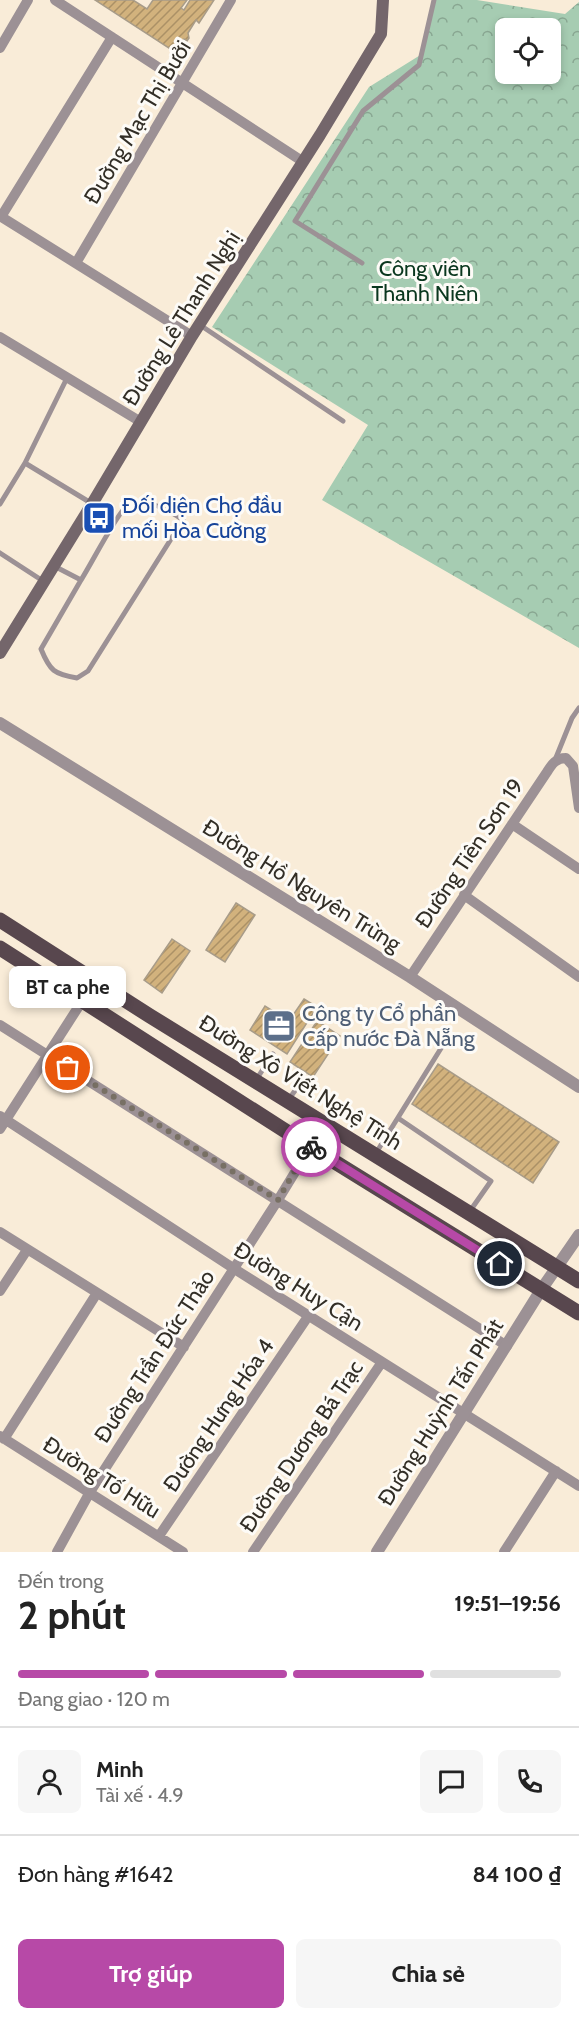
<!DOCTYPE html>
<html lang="vi">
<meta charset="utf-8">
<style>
body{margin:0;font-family:Cabin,sans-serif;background:#f6f6f6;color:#222;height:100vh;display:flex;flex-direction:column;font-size:22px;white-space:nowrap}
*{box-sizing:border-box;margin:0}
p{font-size:20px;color:#767676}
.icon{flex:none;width:33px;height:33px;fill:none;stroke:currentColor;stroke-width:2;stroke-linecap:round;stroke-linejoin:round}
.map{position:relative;height:1552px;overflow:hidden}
.side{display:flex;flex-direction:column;background:#fff;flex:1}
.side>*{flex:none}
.controls{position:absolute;left:495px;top:18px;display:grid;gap:12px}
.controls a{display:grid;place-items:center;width:66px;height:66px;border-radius:9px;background:#fff;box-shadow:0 3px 9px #0003;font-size:30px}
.pin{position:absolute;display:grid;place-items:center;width:51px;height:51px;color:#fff;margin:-26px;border:3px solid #fff;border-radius:50%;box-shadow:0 2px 6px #0007}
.courier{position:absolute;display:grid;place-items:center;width:60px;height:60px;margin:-30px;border:4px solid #b749a7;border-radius:50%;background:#fff;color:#222;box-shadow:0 2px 8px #0007}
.bubble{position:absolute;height:42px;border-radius:9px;background:#fff;box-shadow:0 3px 9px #0003;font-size:20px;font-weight:700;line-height:42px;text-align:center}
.summary em{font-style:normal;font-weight:700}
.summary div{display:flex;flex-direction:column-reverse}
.summary{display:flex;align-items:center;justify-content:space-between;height:102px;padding:0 18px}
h1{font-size:39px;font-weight:700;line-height:45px}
.bar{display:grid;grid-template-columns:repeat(4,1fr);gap:9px 6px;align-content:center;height:72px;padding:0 18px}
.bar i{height:8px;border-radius:4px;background:#e0e0e0}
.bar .active{background:#b749a7}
.bar p{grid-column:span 4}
.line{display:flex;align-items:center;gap:15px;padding:0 18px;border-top:2px solid #e0e0e0}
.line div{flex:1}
.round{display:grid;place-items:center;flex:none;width:63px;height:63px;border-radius:9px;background:#f6f6f6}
.primary-button{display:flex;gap:12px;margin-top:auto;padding:12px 18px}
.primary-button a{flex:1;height:69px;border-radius:9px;background:#b749a7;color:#fff;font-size:24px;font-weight:700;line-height:69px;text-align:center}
.primary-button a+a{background:#f6f6f6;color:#222}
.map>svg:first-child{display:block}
.forest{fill:url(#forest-crowns);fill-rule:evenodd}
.building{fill:url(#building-hatch);stroke:#a89c89;stroke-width:1.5}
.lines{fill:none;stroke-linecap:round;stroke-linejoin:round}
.service{stroke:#9c9195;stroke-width:5}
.minor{stroke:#9c9195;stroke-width:10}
.tertiary{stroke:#9c9195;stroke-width:12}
.secondary{stroke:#74666b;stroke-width:12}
.primary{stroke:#58474e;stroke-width:15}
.done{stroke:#787064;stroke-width:6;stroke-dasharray:0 10.8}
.route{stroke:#b749a7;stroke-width:8}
.labels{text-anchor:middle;stroke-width:6;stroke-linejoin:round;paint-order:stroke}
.street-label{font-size:22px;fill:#322e26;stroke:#fdfbf7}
.park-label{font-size:22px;fill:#0a371e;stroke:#fdfbf7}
.transit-label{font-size:22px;fill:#164399;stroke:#fdfbf7;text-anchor:start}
.service-label{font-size:22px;fill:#4e5e75;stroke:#fdfbf7;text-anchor:start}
</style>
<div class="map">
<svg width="579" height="1552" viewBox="0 0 579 1552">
<defs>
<pattern id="forest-crowns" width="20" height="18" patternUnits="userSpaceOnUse" patternTransform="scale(1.5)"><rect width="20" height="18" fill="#a6ccb2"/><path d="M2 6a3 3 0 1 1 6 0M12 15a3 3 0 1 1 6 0" fill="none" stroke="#88a691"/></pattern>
<pattern id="building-hatch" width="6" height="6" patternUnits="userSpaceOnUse" patternTransform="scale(1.5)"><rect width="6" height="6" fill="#d2b27d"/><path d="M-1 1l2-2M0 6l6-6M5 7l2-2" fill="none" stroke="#ab9166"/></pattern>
</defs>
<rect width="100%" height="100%" fill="#f9ecd8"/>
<!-- forest -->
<path class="forest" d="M 433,0 L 477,0 L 565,14 L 579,2 L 579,648 L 322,500 L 368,425 L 212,327 L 369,87 L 422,54 ZM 506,28 L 550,28 L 550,74 L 506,74 Z"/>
<!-- building -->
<path class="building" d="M 95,0 L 133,0 L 147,9 L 153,0 L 187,0 L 181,8 L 184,10 L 190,0 L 214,0 L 199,23 L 196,20 L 188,33 L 189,38 L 187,41 L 184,39 L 175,52 Z
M 236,903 L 255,915 L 225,962 L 206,950 Z
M 172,939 L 190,951 L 162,993 L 144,980 Z
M 304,999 L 317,1007 L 287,1054 L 250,1030 L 265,1006 L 289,1021 Z
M 317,1021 L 340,1036 L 313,1077 L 290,1062 Z
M 438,1064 L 559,1142 L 533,1183 L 412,1104 Z"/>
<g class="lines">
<!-- service -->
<path class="service" d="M 362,263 L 295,221 L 363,111 L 419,65 L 434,0
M 200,325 L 343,421
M 25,463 L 67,378
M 0,504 L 25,463 L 91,503
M 0,553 L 43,581
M 54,566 L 81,580 L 41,649 C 50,671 54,674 77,678 L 88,671 L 183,520 C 169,510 142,495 126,507 C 118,512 89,568 81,580
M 555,760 L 572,718 L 579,708
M 256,1080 L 273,1054
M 289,1099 L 304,1078
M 398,1118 L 491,1181 L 470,1211
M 376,1153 L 448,1037"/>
<!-- minor -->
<path class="minor" d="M 55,0 L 302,161
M 0,48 L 28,0
M 0,216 L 192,336
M 1,217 L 112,37
M 76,263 L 231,0
M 0,337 L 141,422
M 512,824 L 579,869
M 464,895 L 579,977
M 410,977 L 547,772 C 552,764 556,758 566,758 L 573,766 L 579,808
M 0,1025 L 507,1346
M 0,1116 L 233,1268 L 579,1486
M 0,1129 L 95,981
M 0,1232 L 184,1347
M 0,1291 L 27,1250
M 0,1436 L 183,1552
M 4,1439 L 97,1293
M 159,1536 L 309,1315
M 57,1552 L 90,1492 L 278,1200 L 325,1123
M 253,1552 L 382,1362
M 504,1552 L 556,1471"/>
<!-- tertiary -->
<path class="tertiary" d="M 0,723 L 410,977 L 579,1087
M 377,1552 L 541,1290 L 579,1235"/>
<!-- secondary -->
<path class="secondary" d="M 0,653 L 92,504 L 192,336 L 320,135 L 381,34 L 383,0"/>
<!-- primary -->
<path class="primary" d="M 0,920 L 150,1016 L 579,1281
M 0,948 L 309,1146 L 579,1313"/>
</g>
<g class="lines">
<!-- done -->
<path class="done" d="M 68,1068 L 278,1200 L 309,1146 L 311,1147"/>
<!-- route -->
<path class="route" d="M 311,1147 L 500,1264"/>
</g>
<!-- icons -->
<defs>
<symbol id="bus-square" viewBox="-11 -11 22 22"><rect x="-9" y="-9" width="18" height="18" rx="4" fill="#1a4fb4" stroke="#fdfbf7"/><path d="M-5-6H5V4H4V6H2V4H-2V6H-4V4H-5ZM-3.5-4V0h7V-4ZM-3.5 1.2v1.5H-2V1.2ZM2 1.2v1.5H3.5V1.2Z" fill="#fff"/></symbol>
<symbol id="office-square" viewBox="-11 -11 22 22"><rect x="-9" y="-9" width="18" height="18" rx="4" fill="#5c6f8a" stroke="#fdfbf7"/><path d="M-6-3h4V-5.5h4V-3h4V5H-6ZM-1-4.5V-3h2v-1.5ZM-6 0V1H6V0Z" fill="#fff"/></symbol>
</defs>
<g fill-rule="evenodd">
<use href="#bus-square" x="80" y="499" width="38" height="38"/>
<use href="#office-square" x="260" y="1007" width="38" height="38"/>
</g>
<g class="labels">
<!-- street labels -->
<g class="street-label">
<text transform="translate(137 122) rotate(-59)" y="8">Đường Mạc Thị Bưởi</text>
<text transform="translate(181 318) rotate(-58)" y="8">Đường Lê Thanh Nghị</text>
<text transform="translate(469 853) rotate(-56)" y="8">Đường Tiên Sơn 19</text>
<text transform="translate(302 885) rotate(32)" y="8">Đường Hồ Nguyên Trừng</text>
<text transform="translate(301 1082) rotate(32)" y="8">Đường Xô Viết Nghệ Tĩnh</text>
<text transform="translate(299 1286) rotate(32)" y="8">Đường Huy Cận</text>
<text transform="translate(154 1356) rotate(-57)" y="8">Đường Trần Đức Thảo</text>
<text transform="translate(440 1412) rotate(-58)" y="8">Đường Huỳnh Tấn Phát</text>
<text transform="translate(218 1415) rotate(-56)" y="8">Đường Hưng Hóa 4</text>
<text transform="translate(301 1446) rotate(-56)" y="8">Đường Dương Bá Trạc</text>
<text transform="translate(102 1477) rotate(32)" y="8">Đường Tố Hữu</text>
</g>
<!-- park labels -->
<g class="park-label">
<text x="425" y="276">Công viên<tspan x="425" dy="25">Thanh Niên</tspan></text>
</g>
<!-- transit labels -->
<g class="transit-label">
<text x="122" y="513">Đối diện Chợ đầu<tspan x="122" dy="25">mối Hòa Cường</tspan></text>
</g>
<!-- service labels -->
<g class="service-label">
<text x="302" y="1021">Công ty Cổ phần<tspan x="302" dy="25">Cấp nước Đà Nẵng</tspan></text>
</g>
</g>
</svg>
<div class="controls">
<a><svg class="icon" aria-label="locate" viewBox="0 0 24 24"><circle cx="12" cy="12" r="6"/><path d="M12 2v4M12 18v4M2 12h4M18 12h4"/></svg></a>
</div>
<div class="pin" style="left:68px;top:1068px;background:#ea580c"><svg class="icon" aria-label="bag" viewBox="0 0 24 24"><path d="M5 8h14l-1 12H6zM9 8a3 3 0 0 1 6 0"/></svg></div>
<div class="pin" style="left:500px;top:1264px;background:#1f2937"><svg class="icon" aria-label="home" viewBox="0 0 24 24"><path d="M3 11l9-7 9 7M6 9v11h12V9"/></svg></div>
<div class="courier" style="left:311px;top:1147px"><svg class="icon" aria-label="bike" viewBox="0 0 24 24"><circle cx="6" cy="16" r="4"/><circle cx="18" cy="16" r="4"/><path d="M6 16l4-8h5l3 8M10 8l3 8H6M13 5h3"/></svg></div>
<div class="bubble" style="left:9px;top:966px;width:117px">BT ca phe</div>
</div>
<section class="side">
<div class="summary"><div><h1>2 phút</h1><p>Đến trong</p></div><em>19:51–19:56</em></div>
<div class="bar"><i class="active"></i><i class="active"></i><i class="active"></i><i></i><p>Đang giao · 120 m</p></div>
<div class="line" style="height:108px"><a class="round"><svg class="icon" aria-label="person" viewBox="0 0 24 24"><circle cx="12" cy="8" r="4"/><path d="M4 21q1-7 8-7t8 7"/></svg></a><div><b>Minh</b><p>Tài xế · 4.9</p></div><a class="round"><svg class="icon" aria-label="chat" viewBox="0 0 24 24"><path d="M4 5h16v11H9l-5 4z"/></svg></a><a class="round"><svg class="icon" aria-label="phone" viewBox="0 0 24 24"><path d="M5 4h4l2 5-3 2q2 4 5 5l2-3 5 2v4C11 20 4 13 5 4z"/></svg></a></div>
<div class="line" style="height:78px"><div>Đơn hàng #1642</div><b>84 100 ₫</b></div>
<div class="primary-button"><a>Trợ giúp</a><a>Chia sẻ</a></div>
</section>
